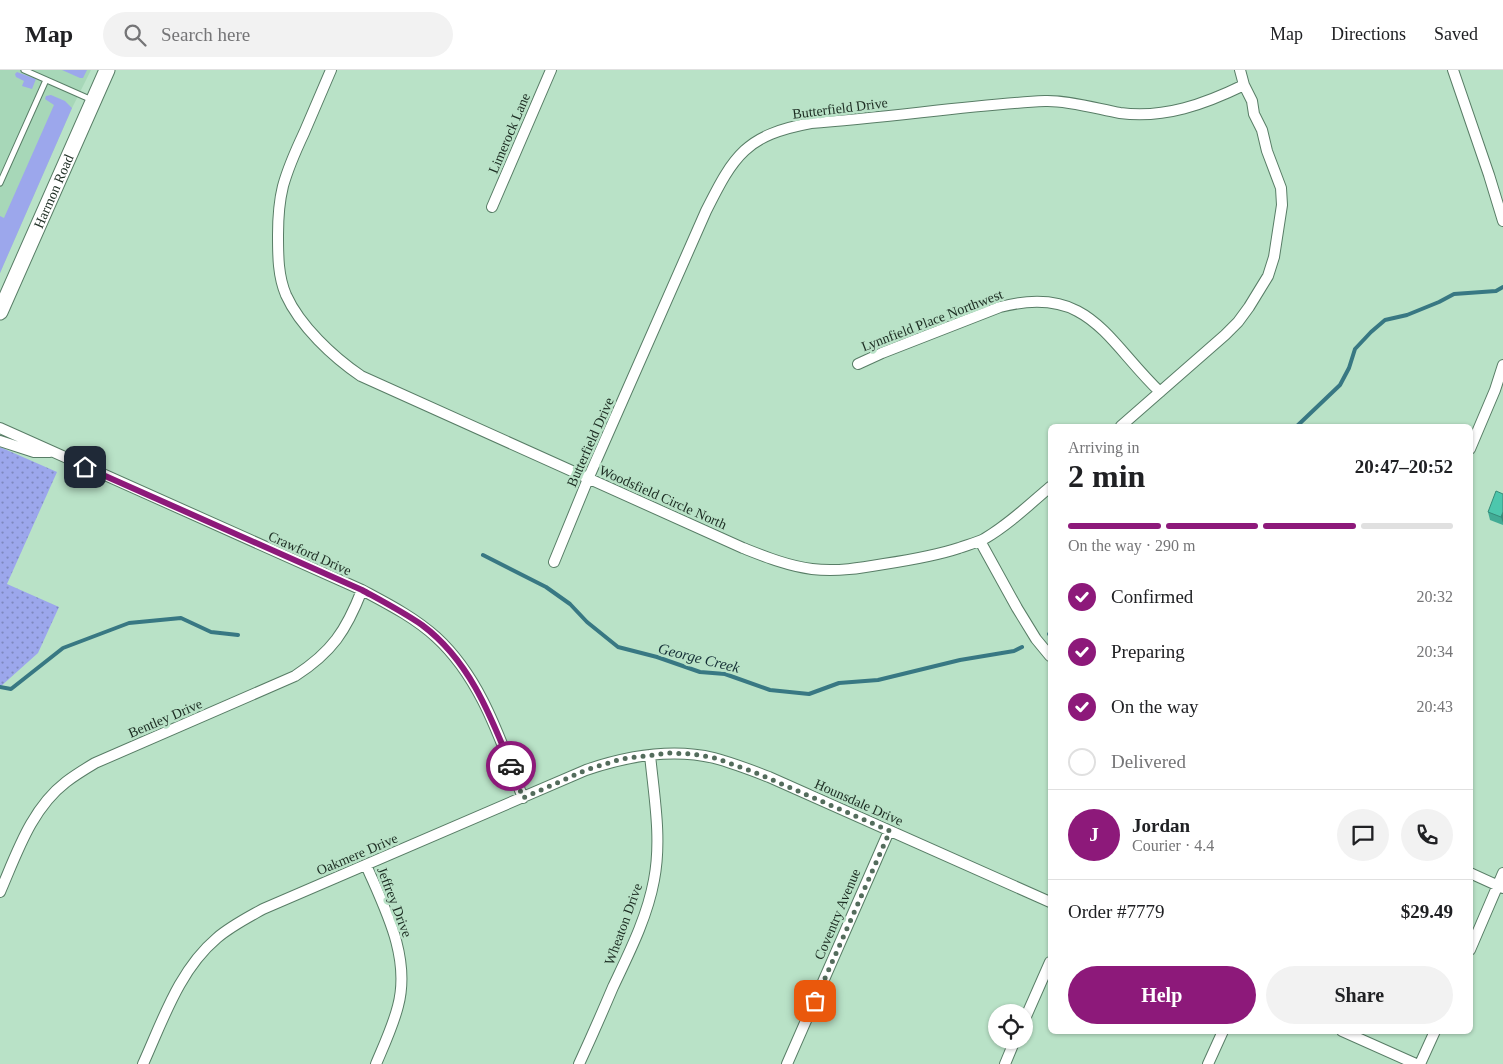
<!DOCTYPE html>
<meta charset="utf-8">
<style>
body{margin:0;font-family:Georgia,serif;background:#f2f2f2;color:#202124;height:100vh;display:flex;flex-direction:column;font-size:19px;white-space:nowrap}
*{box-sizing:border-box;margin:0}
p{font-size:16px;color:#757577}
.icon{flex:none;width:28px;height:28px;fill:none;stroke:currentColor;stroke-width:2;stroke-linecap:round;stroke-linejoin:round}
.map{position:relative;flex:1;overflow:hidden}
.side{position:absolute;left:1048px;top:354px;width:425px;height:610px;display:flex;flex-direction:column;background:#fff;border-radius:8px;box-shadow:0 1px 4px #0004}
.side>*{flex:none}
.tools{position:absolute;left:988px;top:934px;display:grid;gap:10px}
.tools a{display:grid;place-items:center;width:45px;height:45px;border-radius:50%;background:#fff;box-shadow:0 1px 4px #0004;font-size:25px}
.pin{position:absolute;display:grid;place-items:center;width:42px;height:42px;color:#fff;margin:-21px;border-radius:10px;box-shadow:0 2px 8px #0006}
.courier{position:absolute;display:grid;place-items:center;width:50px;height:50px;margin:-25px;border:4px solid #8d197a;border-radius:50%;background:#fff;color:#222;box-shadow:0 1px 6px #0007}
.head em{font-style:normal;font-weight:700}
.head div{display:flex;flex-direction:column-reverse}
.head{display:flex;align-items:center;justify-content:space-between;height:85px;padding:0 20px}
h1{font-size:32px;font-weight:700;line-height:38px}
.bar{display:grid;grid-template-columns:repeat(4,1fr);gap:8px 5px;align-content:center;height:60px;padding:0 20px}
.bar i{height:6px;border-radius:4px;background:#e0e0e0}
.bar .active{background:#8d197a}
.bar p{grid-column:span 4}
.line{display:flex;align-items:center;gap:12px;padding:0 20px;border-top:1px solid #e0e0e0}
.line div{flex:1}
.round{display:grid;place-items:center;flex:none;width:52px;height:52px;border-radius:26px;background:#f2f2f2}
ol{padding:0 20px;list-style:none}
li{display:flex;align-items:center;gap:15px;height:55px}
li p{margin-inline-start:auto}
li .icon{padding:5px;border-radius:50%;background:#8d197a;color:#fff;stroke-width:4}
li:last-child{color:#757577}
li i{width:28px;height:28px;border:2px solid #e0e0e0;border-radius:50%}
.action{display:flex;gap:10px;margin-top:auto;padding:10px 20px}
.action a{flex:1;height:58px;border-radius:30px;background:#8d197a;color:#fff;font-size:20px;font-weight:700;line-height:58px;text-align:center}
.action a+a{background:#f2f2f2;color:#202124}
header{display:flex;align-items:center;gap:30px;box-sizing:border-box;height:70px;padding:0 25px;background:#fff;border-bottom:1px solid #e0e0e0}
header strong{font-size:24px}
nav{display:flex;gap:28px;margin-inline-start:auto;font-size:18px}
.search{width:350px;height:45px;background:#f2f2f2;display:flex;align-items:center;gap:12px;box-sizing:border-box;padding:0 18px;border-radius:28px;color:#757577;font-size:19px}
.map>svg:first-child{display:block}
.built{fill:#a7d7b8}
.grass{fill:#9ca7ec}
.park{fill:url(#park-dots)}
.lines{fill:none;stroke-linecap:round;stroke-linejoin:round}
.stream{stroke:#387883;stroke-width:4}
.lane-casing{stroke:#587d66;stroke-width:7}
.street-casing{stroke:#587d66;stroke-width:12}
.secondary-casing{stroke:#587d66;stroke-width:17}
.lane{stroke:#fff;stroke-width:5}
.street{stroke:#fff;stroke-width:10}
.secondary{stroke:#fff;stroke-width:15}
.wall{fill:#42ab95}
.shaded-wall{fill:#368b79}
.building{fill:#4dc7ad;stroke:#368b79}
.done{stroke:#536c5c;stroke-width:5;stroke-dasharray:0 9}
.route{stroke:#8d197a;stroke-width:6}
.labels{text-anchor:middle;stroke-width:5;stroke-linejoin:round;paint-order:stroke}
.street-label{font-size:14px;fill:#1c2c22;stroke:#b9e2c7}
.water-label{font-size:15px;font-style:italic;fill:#163037;stroke:#b9e2c7}
</style>
<header>
<strong>Map</strong>
<div class="search"><svg class="icon" aria-label="search" viewBox="0 0 24 24"><circle cx="10" cy="10" r="6"/><path d="M15 15l6 6"/></svg>Search here</div>
<nav><a>Map</a><a>Directions</a><a>Saved</a></nav>
</header>
<div class="map">
<svg width="1503" height="994" viewBox="0 0 1503 994">
<defs>
<pattern id="park-dots" width="8" height="8" patternUnits="userSpaceOnUse" patternTransform="scale(1.25)"><rect width="8" height="8" fill="#9ca7ec"/><path d="M2 2h.1M6 6h.1" fill="none" stroke="#7e88bf" stroke-width="1.8" stroke-linecap="round"/></pattern>
</defs>
<rect width="100%" height="100%" fill="#b9e2c7"/>
<!-- built -->
<path class="built" d="M 0,0 L 91,0 L 72,38 L 0,203 Z"/>
<!-- grass -->
<path class="grass" d="M 62,0 L 87,0 L 83,8 L 80,8 Z
M 17,2 L 36,9 L 32,19 L 22,16 L 24,11 L 16,7 L 15,4 Z
M 51,25 L 65,31 L 72,38 L 0,203 L 0,146 L 4,148 L 54,35 L 45,29 L 46,26 Z"/>
<!-- park -->
<path class="park" d="M 0,377 L 57,402 L 7,514 L 59,537 L 38,583 L 0,617 Z"/>
<g class="lines">
<!-- stream -->
<path class="stream" d="M 1297,356 L 1340,315 L 1349,298 L 1355,279 L 1371,262 L 1385,250 L 1407,245 L 1439,232 L 1454,224 L 1496,221 L 1503,217
M 483,485 L 546,517 L 570,534 L 587,552 L 618,577 L 657,587 L 700,602 L 725,604 L 770,620 L 809,624 L 839,613 L 878,610 L 960,590 L 1014,581 L 1022,577
M 1049,564 L 1050,564
M 0,617 L 11,619 L 63,578 L 129,553 L 181,548 L 211,562 L 238,565"/>
<defs>
<path id="lane" d="M 24,0 L 92,30
M 0,113 L 46,10"/>
<path id="street" d="M 331,0 C 322,21 313,42 304,63 C 296,80 288,98 283,116 C 279,132 278,149 278,165 C 278,186 278,206 286,225 C 300,256 333,287 361,306 L 743,478 C 766,487 788,496 812,499 C 837,502 861,498 884,494 C 910,490 935,486 959,478 C 967,475 976,473 984,469 C 1008,455 1029,435 1050,417
M 1453,0 L 1489,105 L 1503,151
M 492,137 L 551,0
M 858,294 L 882,283 L 1000,237 C 1089,214 1106,270 1160,322
M 1121,356 L 1225,265 L 1238,252 L 1249,237 L 1268,206 L 1274,187 L 1282,135 L 1281,118 L 1267,81 L 1262,60 L 1254,44 L 1252,31 L 1244,15 L 1240,0
M 0,358 L 362,520 C 388,534 414,547 436,567 C 482,609 501,672 523,728
M 0,371 L 34,382 L 50,382
M 1470,379 L 1495,320 L 1503,295
M 980,471 L 1017,538 L 1036,569 L 1050,586
M 554,492 L 588,409 L 706,141 C 734,85 746,65 811,53 C 889,48 967,35 1045,31 C 1067,30 1098,39 1120,43 C 1164,49 1205,34 1244,15
M 366,795 C 385,839 411,887 398,936 C 393,956 384,975 376,994
M 1470,803 L 1503,818
M 0,822 C 17,783 31,739 66,712 C 75,705 85,699 95,693 L 295,606 C 332,582 346,561 362,520
M 1470,880 L 1503,803
M 1024,951 L 1050,892
M 1342,961 L 1416,994
M 143,994 C 163,950 179,900 217,868 C 231,856 247,848 263,839 L 586,700 C 627,686 671,678 714,688 C 733,693 751,700 769,707 L 1050,832
M 579,994 C 591,968 602,943 613,917 C 629,883 647,848 654,810 C 662,769 654,726 650,685
M 787,994 L 889,761
M 1005,994 L 1015,970
M 1208,994 L 1223,961
M 1420,994 L 1435,961"/>
<g id="secondary">
<path id="s1" d="M 0,242 L 107,0"/>
</g>
</defs>
<!-- lane casing -->
<use href="#lane" class="lane-casing"/>
<!-- street casing -->
<use href="#street" class="street-casing"/>
<!-- secondary casing -->
<use href="#secondary" class="secondary-casing"/>
<!-- lane -->
<use href="#lane" class="lane"/>
<!-- street -->
<use href="#street" class="street"/>
<!-- secondary -->
<use href="#secondary" class="secondary"/>
</g>
<!-- wall -->
<path class="wall" d="M 1503,424 L 1503,455 L 1490,450 L 1488,442 Z"/>
<!-- shaded-wall -->
<path class="shaded-wall" d="M 1503,442 L 1503,453 L 1501,447 Z"/>
<!-- building -->
<path class="building" d="M 1496,421 L 1503,424 L 1503,442 L 1501,447 L 1488,442 Z"/>
<g class="lines">
<!-- done -->
<path class="done" d="M 511,696 L 523,728 L 586,700 L 621,689 L 669,683 L 692,684 L 715,688 L 754,702 L 890,761 L 815,931"/>
<!-- route -->
<path class="route" d="M 85,397 L 362,520 C 382,531 403,542 422,555 C 469,590 490,644 511,696"/>
</g>
<g class="labels">
<!-- street labels -->
<g class="street-label">
<text transform="translate(840 38) rotate(-7)" y="5">Butterfield Drive</text>
<text transform="translate(509 63) rotate(-67)" y="5">Limerock Lane</text>
<text dy="5" stroke="none"><textPath href="#s1" startOffset="132">Harmon Road</textPath></text>
<text transform="translate(932 250) rotate(-21)" y="5">Lynnfield Place Northwest</text>
<text transform="translate(590 372) rotate(-66)" y="5">Butterfield Drive</text>
<text transform="translate(663 427) rotate(24)" y="5">Woodsfield Circle North</text>
<text transform="translate(310 483) rotate(24)" y="5">Crawford Drive</text>
<text transform="translate(165 648) rotate(-23)" y="5">Bentley Drive</text>
<text transform="translate(859 732) rotate(24)" y="5">Hounsdale Drive</text>
<text transform="translate(357 784) rotate(-23)" y="5">Oakmere Drive</text>
<text transform="translate(395 832) rotate(69)" y="5">Jeffrey Drive</text>
<text transform="translate(837 844) rotate(-67)" y="5">Coventry Avenue</text>
<text transform="translate(623 854) rotate(-70)" y="5">Wheaton Drive</text>
</g>
<!-- water labels -->
<g class="water-label">
<text transform="translate(699 588) rotate(14)" y="5">George Creek</text>
</g>
</g>
</svg>
<div class="tools">
<a><svg class="icon" aria-label="locate" viewBox="0 0 24 24"><circle cx="12" cy="12" r="6"/><path d="M12 2v4M12 18v4M2 12h4M18 12h4"/></svg></a>
</div>
<div class="pin" style="left:815px;top:931px;background:#ea580c"><svg class="icon" aria-label="bag" viewBox="0 0 24 24"><path d="M5 8h14l-1 12H6zM9 8a3 3 0 0 1 6 0"/></svg></div>
<div class="pin" style="left:85px;top:397px;background:#1f2937"><svg class="icon" aria-label="home" viewBox="0 0 24 24"><path d="M3 11l9-7 9 7M6 9v11h12V9"/></svg></div>
<div class="courier" style="left:511px;top:696px"><svg class="icon" aria-label="car" viewBox="0 0 24 24"><path d="M5 17H2v-5l4-1 3-4h7l3 4 3 1v5h-3M9 17h6M6 11h13"/><circle cx="7" cy="17" r="2"/><circle cx="17" cy="17" r="2"/></svg></div>
<section class="side">
<div class="head"><div><h1>2 min</h1><p>Arriving in</p></div><em>20:47–20:52</em></div>
<div class="bar"><i class="active"></i><i class="active"></i><i class="active"></i><i></i><p>On the way · 290 m</p></div>
<ol>
<li><svg class="icon" aria-label="check" viewBox="0 0 24 24"><path d="M5 12l5 5 9-10"/></svg>Confirmed<p>20:32</p></li>
<li><svg class="icon" aria-label="check" viewBox="0 0 24 24"><path d="M5 12l5 5 9-10"/></svg>Preparing<p>20:34</p></li>
<li><svg class="icon" aria-label="check" viewBox="0 0 24 24"><path d="M5 12l5 5 9-10"/></svg>On the way<p>20:43</p></li>
<li><i></i>Delivered</li>
</ol>
<div class="line" style="height:90px"><b class="round" style="background:#8d197a;color:#fff">J</b><div><b>Jordan</b><p>Courier · 4.4</p></div><a class="round"><svg class="icon" aria-label="chat" viewBox="0 0 24 24"><path d="M4 5h16v11H9l-5 4z"/></svg></a><a class="round"><svg class="icon" aria-label="phone" viewBox="0 0 24 24"><path d="M5 4h4l2 5-3 2q2 4 5 5l2-3 5 2v4C11 20 4 13 5 4z"/></svg></a></div>
<div class="line" style="height:65px"><div>Order #7779</div><b>$29.49</b></div>
<div class="action"><a>Help</a><a>Share</a></div>
</section>
</div>
